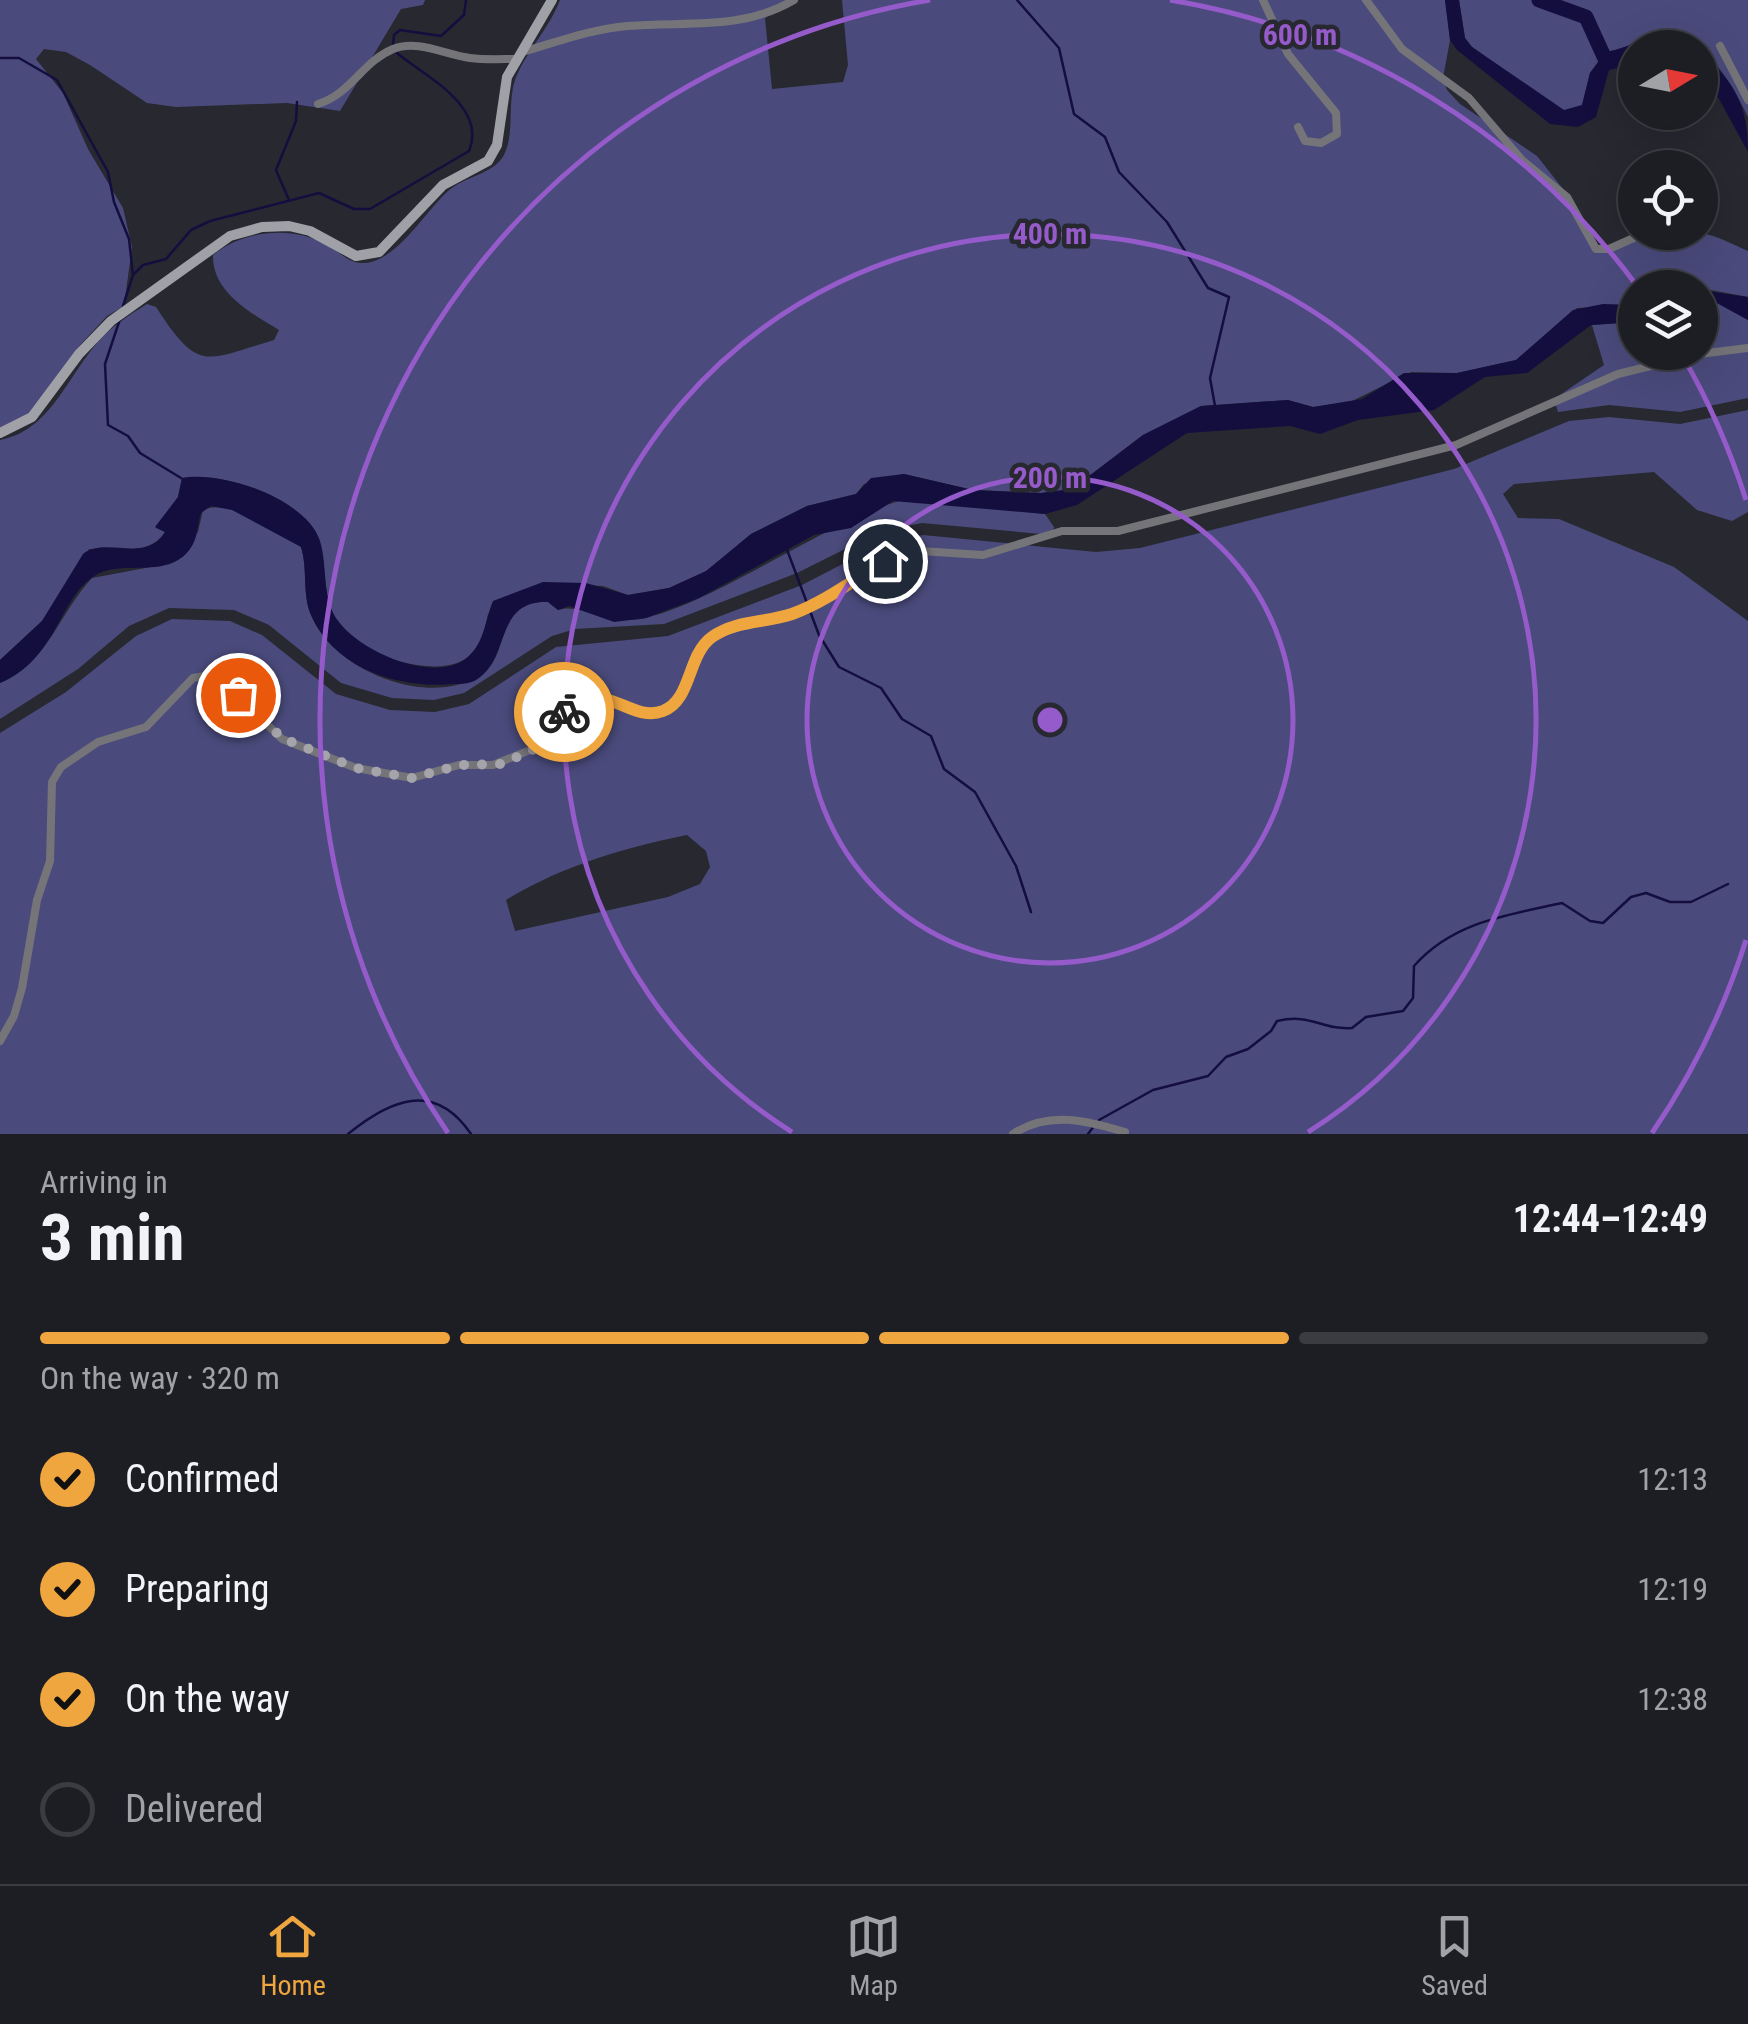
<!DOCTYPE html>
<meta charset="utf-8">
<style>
body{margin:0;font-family:"Roboto Condensed",sans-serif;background:#2a2b31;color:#f1f3f6;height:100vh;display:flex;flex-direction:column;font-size:38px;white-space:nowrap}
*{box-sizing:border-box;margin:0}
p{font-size:32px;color:#a0a2a6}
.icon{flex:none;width:55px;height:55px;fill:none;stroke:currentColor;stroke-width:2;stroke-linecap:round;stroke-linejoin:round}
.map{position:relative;height:1134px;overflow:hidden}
.side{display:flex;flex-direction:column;background:#1d1e24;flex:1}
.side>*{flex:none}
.needle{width:65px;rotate:80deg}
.buttons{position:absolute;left:1618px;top:30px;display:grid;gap:20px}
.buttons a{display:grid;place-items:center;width:100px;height:100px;border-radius:50%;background:#1d1e24;box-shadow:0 10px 40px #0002,0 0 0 2px #3b3c41;font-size:50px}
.pin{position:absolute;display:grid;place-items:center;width:85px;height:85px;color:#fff;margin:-42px;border:5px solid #fff;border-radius:50%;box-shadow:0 2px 10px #0007}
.courier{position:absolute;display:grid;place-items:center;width:100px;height:100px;margin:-50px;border:8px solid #f0a63f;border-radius:50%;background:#fff;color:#222;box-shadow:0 2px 12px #0007}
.head em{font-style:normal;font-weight:700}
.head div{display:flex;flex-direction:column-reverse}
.head{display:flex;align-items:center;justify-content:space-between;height:170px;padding:0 40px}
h1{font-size:65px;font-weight:700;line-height:75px}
.bar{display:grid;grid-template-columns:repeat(4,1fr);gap:15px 10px;align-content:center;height:120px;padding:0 40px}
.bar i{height:12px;border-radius:8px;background:#3b3c41}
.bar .on{background:#f0a63f}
.bar p{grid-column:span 4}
ol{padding:0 40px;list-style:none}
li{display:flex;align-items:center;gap:30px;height:110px}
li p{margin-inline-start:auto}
li .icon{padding:10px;border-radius:50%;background:#f0a63f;color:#111;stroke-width:4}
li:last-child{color:#a0a2a6}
li i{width:55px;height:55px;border:5px solid #3b3c41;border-radius:50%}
.tab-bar{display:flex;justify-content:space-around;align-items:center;height:140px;border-top:2px solid #3b3c41;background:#1d1e24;font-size:28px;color:#a0a2a6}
.tab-bar a{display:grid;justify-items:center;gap:5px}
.tab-bar .on{color:#f0a63f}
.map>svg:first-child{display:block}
.green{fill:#4a4b7c;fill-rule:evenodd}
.water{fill:#140e3f}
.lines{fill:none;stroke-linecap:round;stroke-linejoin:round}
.stream{stroke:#140e3f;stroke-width:2.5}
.river{stroke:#140e3f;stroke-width:15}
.street{stroke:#757579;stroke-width:8}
.secondary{stroke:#a0a1a7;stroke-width:10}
.done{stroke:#a4a4aa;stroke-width:10;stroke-dasharray:0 18}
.route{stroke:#f0a63f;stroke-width:12}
.ring{fill:none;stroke:#965bca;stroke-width:5}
.centre{fill:#965bca;stroke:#272830;stroke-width:5}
.ring-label{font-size:30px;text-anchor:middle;font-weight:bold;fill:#965bca;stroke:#272830;stroke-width:9;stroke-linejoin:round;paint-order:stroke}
</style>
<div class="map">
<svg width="1748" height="1134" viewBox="0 0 1748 1134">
<rect width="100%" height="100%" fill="#272830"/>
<!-- green -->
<path class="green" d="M 0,0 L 425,0 L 423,5 L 401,9 L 340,111 L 287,103 L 176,107 L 147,103 L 90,65 L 66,52 L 44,49 L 36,59 L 63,93 L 88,149 L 123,208 L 132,247 L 124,306 L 107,316 L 80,345 L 31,414 L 0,429 Z
M 560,0 L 795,0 L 765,18 L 772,89 L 843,82 L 848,65 L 842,0 L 1445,0 L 1450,40 L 1443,78 L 1447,90 L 1460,104 L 1537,156 L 1567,194 L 1597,251 L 1639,232 L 1658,233 L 1668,247 C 1697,222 1715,237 1748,251 L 1748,297 L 1700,288 L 1635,288 L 1635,305 L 1577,308 L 1516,360 L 1457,373 L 1411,372 L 1350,402 L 1313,407 L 1288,400 L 1201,406 L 1143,435 L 1072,489 L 1041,493 L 973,490 L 904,474 L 864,484 L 856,494 L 807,506 L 751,534 L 707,571 L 669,588 L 628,595 L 603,586 L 545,583 L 488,614 C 484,633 478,656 457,663 C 419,676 346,650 331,610 C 320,579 331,541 303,517 C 269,488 226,475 182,478 L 178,497 L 156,528 L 165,532 C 149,557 114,548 89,549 L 42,621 L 0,660 L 0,440 C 50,431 67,377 98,342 C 112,326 129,315 147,304 L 156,307 C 199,373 204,361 274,340 L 279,330 C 251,313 212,292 213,255 C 244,230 292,225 328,245 C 339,251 347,262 361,263 C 394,265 425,212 447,192 C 464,176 493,175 504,155 C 515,133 507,104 515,80 C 526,51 549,29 560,0 Z
M 1459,0 L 1748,0 L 1748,117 C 1735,90 1711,46 1682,40 C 1668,36 1648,40 1634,41 L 1627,48 L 1605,52 L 1590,73 L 1582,105 L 1568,111 L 1557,108 L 1472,47 L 1465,38 Z
M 1700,303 L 1717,303 L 1748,320 L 1748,398 L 1680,412 L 1609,405 L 1558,412 L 1554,399 L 1604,365 L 1592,325 L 1635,322 L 1635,352 L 1700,352 Z
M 1748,410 L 1748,512 L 1732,521 L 1697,510 L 1654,472 L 1514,484 L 1503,494 L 1518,518 L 1559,519 L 1674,567 L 1748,621 L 1748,1134 L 0,1134 L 0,733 L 66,692 L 136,636 L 172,619 L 230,621 L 262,635 L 336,694 L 390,710 L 435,712 L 469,704 L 556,647 L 668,636 L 802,585 L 885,542 L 923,535 L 1096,552 L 1140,548 L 1454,469 L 1569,421 L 1609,417 L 1680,424 ZM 687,835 L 706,851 L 710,867 L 700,884 L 668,897 L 515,931 L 506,900 C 562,866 623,848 687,835 Z
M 913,499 L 1045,514 L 1054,527 L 1052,535 L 922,523 L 881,531 L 797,573 L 664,624 L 575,629 L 552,636 L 464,693 L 434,700 L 392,698 L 341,683 L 269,625 L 234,610 L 169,608 L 129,626 L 78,669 L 0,719 L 0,683 C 48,663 59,613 92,578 L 172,563 L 198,532 L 203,510 C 229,498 281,530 301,547 C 308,569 302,594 311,615 C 334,670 428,710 482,674 C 512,654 492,599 548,602 L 558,610 C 581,602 607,627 646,618 C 707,603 787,549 848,522 C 870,512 889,501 913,499 Z"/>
<!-- water -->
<path class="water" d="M 1445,0 L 1459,0 L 1465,38 L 1472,47 L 1564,110 L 1582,105 L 1590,73 L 1606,52 C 1639,46 1662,23 1695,47 L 1635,48 L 1635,64 L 1609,70 L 1596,117 L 1578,127 L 1550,124 L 1457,50 L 1450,40 Z
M 1700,51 C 1735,82 1748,106 1748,152 L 1719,99 L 1700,75 Z
M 1700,290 L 1748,297 L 1748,320 L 1717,303 L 1700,303 Z
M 1603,304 L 1635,305 L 1635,322 L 1591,325 L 1527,373 L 1485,377 L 1434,410 L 1358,420 L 1320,434 L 1290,426 L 1187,433 L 1077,505 L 1045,514 L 893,501 L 851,528 L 814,535 L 699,598 L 646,618 L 614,622 L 569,606 L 558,610 L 548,602 C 494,600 511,659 476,680 C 470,684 460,684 454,684 C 400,689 335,670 311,615 C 302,594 308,569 301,547 L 232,510 L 211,506 L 201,513 C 197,525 198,539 190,549 C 168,580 123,559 96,575 C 59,596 58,659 0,683 L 0,660 L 42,621 L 83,554 C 106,536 146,564 165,532 L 155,527 L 178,497 L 182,478 C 221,470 307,499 320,541 C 328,567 321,600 339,622 C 361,652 437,686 469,656 C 485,641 485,620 493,601 L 543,582 L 586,583 L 628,595 L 669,588 L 706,571 L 751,534 L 807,506 L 856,494 L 871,478 L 904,474 L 973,490 L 1041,493 L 1072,489 L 1143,435 L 1201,406 L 1288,400 L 1313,407 L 1362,399 L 1404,373 L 1457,373 L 1516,360 L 1573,310 Z"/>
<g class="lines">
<!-- stream -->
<path class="stream" d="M 1017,0 L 1059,48 L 1074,114 L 1105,137 L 1119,172 L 1167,222 L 1208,288 L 1229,297 L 1210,378 L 1215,406
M 393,46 L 394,35 L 400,30 L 441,36 L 464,15 L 466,0
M 0,58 L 19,58 L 57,80 L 108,172 L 114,202 L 129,239 L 133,275 L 123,306
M 289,200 L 276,170 L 296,121 L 297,102
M 133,275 L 143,265 L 166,259 L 191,230 L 210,221 L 319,193 L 354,209 L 370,209 L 469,151 C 488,106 423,75 397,53
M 120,319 L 105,364 L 108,425 L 128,436 L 140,453 L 181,478
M 786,547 L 819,635 L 839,667 L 881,688 L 902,719 L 931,736 L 944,769 L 975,792 L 1016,866 L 1031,912
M 1099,1120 L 1153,1090 L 1208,1076 L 1226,1057 L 1248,1049 L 1271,1031 L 1277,1021 C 1312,1013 1320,1030 1352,1028 L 1366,1017 L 1403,1011 L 1413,998 L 1414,966 C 1453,922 1507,915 1562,903 L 1590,921 L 1603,923 L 1631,897 L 1646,893 L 1670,902 L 1691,902 L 1728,884
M 348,1134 C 390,1100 434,1080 471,1134
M 1088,1134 L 1094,1126"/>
<!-- river -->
<path class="river" d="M 1539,0 L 1586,17 L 1606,61"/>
<!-- street -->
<path class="street" d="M 1263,0 L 1288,54 L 1336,113 L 1337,134 L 1321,143 L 1305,141 L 1298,127
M 1366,0 L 1402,49 L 1469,98 L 1522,160 L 1567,197 L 1596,249 L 1609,249 L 1647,232
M 1720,46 L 1748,100
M 522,52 C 557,42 592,29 628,26 C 687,21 741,31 794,0
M 318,104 C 351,94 362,62 393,49 C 417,39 446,55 470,58 C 485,60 502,59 517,59
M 0,1041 L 14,1016 L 22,988 L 37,900 L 50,861 L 52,782 L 61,767 L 98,742 L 146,727 L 193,678 L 210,675 L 220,679 L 282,739 L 356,768 L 412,778 L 459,765 L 493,765 L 545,744 L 566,710 L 580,700 L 609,698 L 645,713 L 663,711 L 679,699 L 695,655 L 716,634 L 813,606 L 903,554 L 920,551 L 983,555 L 1062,531 L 1118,531 L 1456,445 L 1618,374 L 1699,354 L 1748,348
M 1013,1134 C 1049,1110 1087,1121 1125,1132"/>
<!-- secondary -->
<path class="secondary" d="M 0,433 L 32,417 L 79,354 L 111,321 L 230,236 L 262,227 L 289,226 L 310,231 L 356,256 L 379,252 L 443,185 L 488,161 L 497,145 L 507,77 L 552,0"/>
</g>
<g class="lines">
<!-- done -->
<path class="done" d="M 238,695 L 282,738 L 356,768 L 412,778 L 460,765 L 502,764 L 545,744 L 564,712"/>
<!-- route -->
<path class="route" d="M 564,712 C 602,674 629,724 663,711 C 692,700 687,655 712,637 C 736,620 765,623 792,614 C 825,602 855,579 885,561"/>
</g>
<!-- distance rings -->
<g class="ring">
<circle cx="1050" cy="720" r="243"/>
<path d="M792 1132A486 486 0 1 1 1308 1132"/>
<path d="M1746 940A730 730 0 0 1 1652 1133M448 1133A730 730 0 0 1 930 0M1170 0A730 730 0 0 1 1637 286M1682 355A730 730 0 0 1 1746 500"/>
</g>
<circle cx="1050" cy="720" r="15" class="centre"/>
<g class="ring-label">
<text x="1300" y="45">600 m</text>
<text x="1050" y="244">400 m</text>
<text x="1050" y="488">200 m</text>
</g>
</svg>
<div class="buttons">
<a><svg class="needle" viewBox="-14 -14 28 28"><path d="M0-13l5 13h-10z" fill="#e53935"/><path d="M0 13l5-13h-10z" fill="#a0a2a6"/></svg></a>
<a><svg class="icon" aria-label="locate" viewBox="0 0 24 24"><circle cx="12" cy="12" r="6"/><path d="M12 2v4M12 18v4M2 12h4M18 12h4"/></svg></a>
<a><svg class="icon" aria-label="layers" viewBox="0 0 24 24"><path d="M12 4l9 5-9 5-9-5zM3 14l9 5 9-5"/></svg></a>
</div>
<div class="pin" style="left:238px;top:695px;background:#ea580c"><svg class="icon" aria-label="bag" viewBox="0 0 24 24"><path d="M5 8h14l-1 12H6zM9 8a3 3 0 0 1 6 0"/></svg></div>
<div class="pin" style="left:885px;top:561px;background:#1f2937"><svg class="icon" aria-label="home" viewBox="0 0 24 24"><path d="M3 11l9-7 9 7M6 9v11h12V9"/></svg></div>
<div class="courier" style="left:564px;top:712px"><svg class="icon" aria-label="bike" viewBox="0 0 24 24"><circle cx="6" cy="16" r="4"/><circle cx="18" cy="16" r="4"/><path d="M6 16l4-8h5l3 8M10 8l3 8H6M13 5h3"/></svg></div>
</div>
<section class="side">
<div class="head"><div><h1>3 min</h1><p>Arriving in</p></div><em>12:44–12:49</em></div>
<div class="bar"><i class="on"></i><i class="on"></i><i class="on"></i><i></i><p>On the way · 320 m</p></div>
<ol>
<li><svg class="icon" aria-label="check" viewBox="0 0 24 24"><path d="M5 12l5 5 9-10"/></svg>Confirmed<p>12:13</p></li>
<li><svg class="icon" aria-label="check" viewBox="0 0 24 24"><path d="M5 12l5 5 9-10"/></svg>Preparing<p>12:19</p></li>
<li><svg class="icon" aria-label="check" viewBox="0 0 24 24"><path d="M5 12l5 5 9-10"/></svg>On the way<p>12:38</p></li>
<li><i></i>Delivered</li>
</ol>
</section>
<nav class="tab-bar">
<a class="on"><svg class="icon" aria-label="home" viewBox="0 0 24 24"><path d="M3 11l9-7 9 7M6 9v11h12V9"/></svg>Home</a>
<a><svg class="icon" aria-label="map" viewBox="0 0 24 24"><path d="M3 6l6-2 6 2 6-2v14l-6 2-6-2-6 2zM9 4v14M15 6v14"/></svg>Map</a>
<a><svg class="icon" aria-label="saved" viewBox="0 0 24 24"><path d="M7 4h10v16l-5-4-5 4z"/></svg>Saved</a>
</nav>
